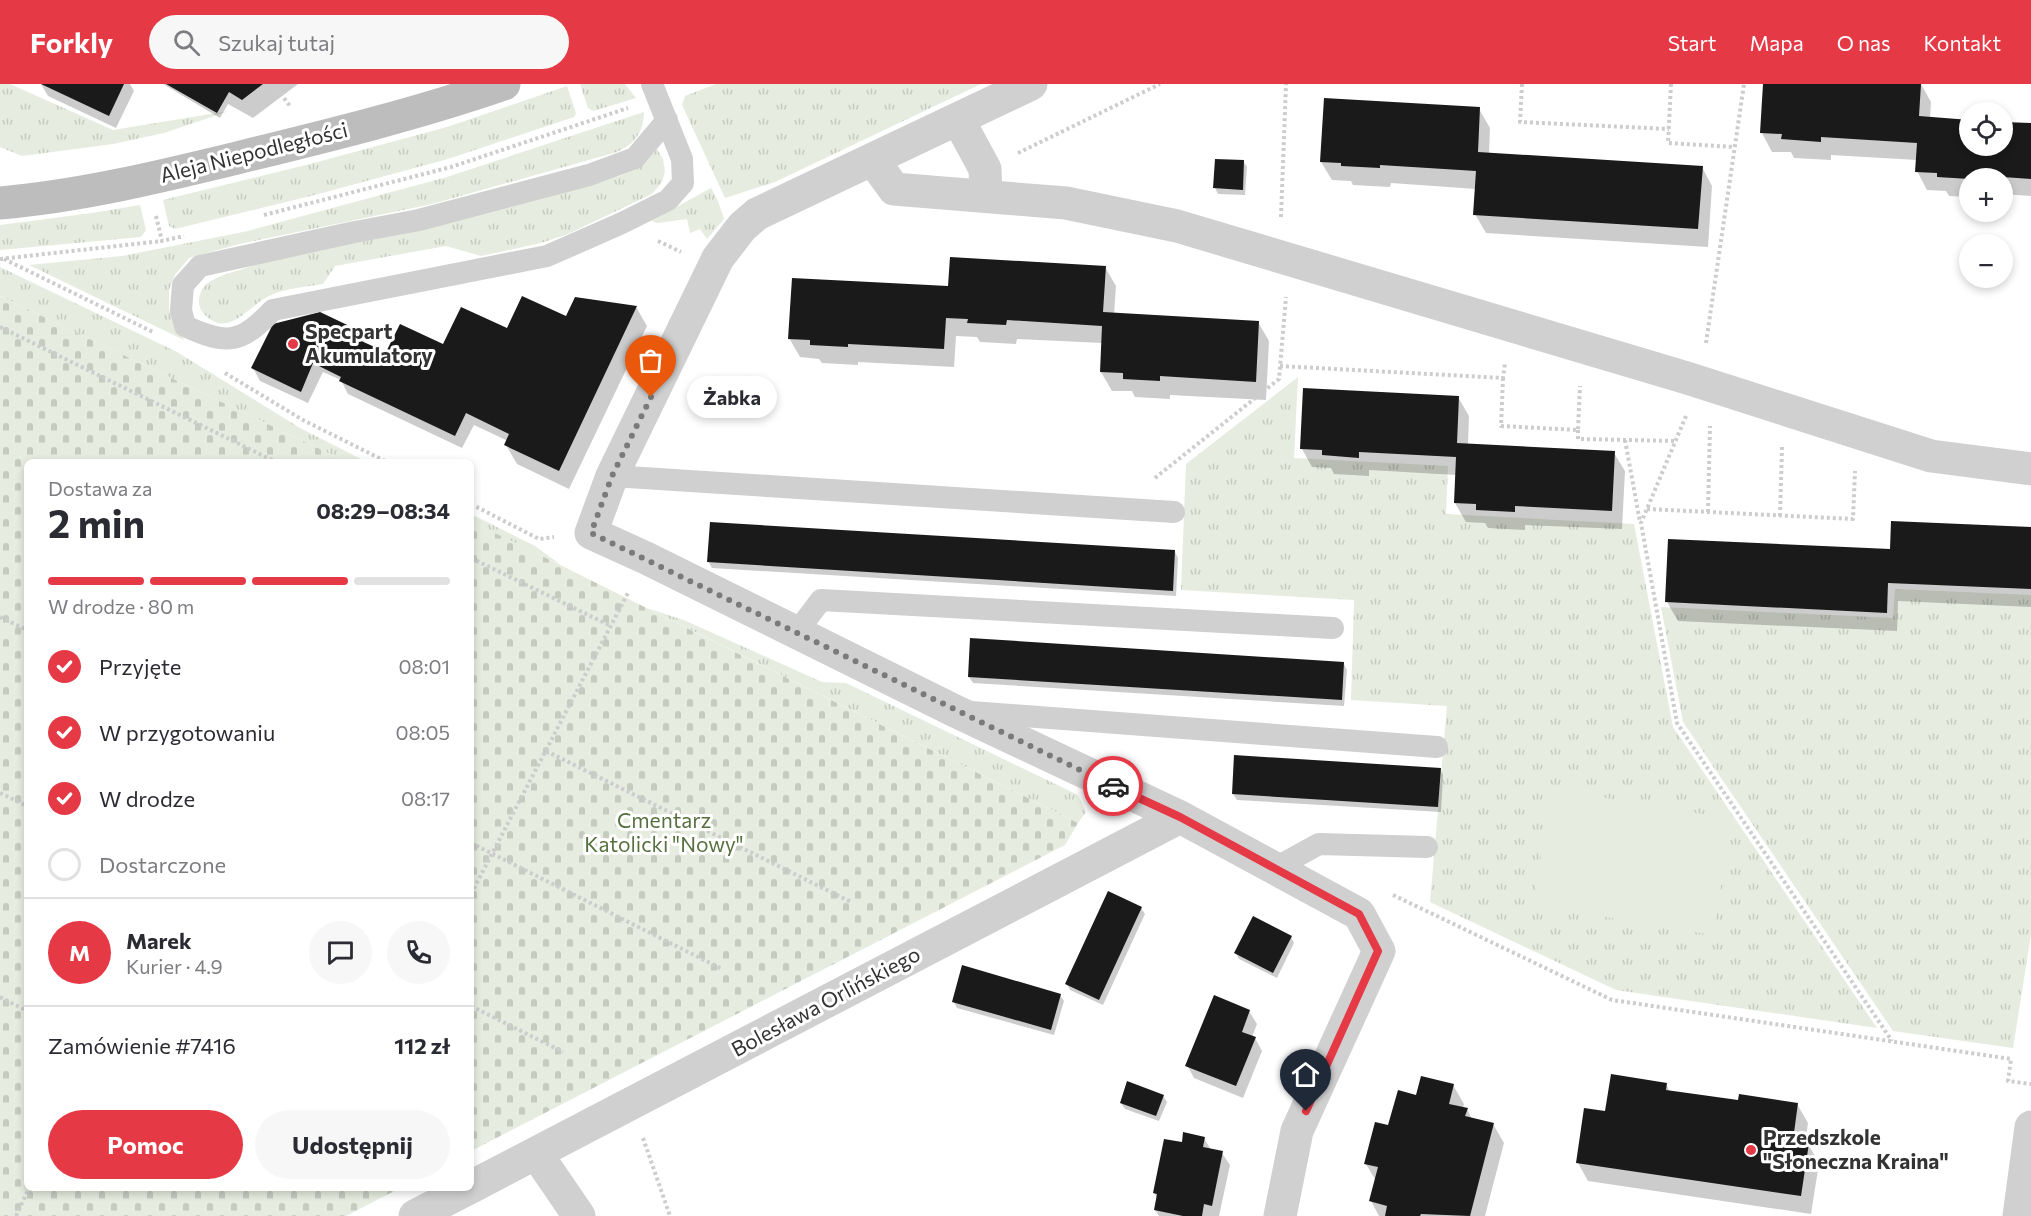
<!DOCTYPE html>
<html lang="pl">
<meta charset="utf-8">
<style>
body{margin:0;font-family:Commissioner,sans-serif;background:#f7f7f7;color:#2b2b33;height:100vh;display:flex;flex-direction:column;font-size:22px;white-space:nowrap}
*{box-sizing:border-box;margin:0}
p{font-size:20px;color:#7c7c81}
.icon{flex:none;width:33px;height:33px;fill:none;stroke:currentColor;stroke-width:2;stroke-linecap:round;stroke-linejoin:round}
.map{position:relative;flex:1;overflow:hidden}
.details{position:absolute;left:24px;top:375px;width:450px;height:732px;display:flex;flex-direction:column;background:#fff;border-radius:9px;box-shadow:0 3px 9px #0003}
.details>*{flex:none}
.fabs{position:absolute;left:1959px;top:18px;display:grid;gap:12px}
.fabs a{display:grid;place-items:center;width:54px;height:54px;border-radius:50%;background:#fff;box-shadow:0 3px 9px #0003;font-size:30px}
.pin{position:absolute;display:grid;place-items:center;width:51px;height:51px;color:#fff;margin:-62px -26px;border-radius:50% 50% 50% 0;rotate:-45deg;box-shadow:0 0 6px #0007}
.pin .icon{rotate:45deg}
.courier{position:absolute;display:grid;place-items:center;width:60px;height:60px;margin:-30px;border:4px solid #e63946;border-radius:50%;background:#fff;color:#222;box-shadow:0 2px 8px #0007}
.bubble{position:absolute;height:42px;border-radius:21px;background:#fff;box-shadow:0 3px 9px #0003;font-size:20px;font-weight:700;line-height:42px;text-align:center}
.overview em{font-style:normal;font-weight:700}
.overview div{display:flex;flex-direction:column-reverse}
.overview{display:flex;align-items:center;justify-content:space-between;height:102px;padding:0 24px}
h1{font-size:39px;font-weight:700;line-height:45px}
.bar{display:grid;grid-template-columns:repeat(4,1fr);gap:9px 6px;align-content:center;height:72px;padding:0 24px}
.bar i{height:8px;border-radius:4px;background:#e1e1e2}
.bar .current{background:#e63946}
.bar p{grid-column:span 4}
.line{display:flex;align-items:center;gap:15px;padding:0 24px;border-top:2px solid #e1e1e2}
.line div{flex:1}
.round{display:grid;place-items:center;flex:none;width:63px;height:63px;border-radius:32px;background:#f7f7f7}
ol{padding:0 24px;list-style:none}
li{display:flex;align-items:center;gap:18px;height:66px}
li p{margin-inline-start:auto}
li .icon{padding:6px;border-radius:50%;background:#e63946;color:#fff;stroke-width:4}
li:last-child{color:#7c7c81}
li i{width:33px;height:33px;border:3px solid #e1e1e2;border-radius:50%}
.action{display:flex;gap:12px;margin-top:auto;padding:12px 24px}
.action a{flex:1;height:69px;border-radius:36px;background:#e63946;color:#fff;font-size:24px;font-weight:700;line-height:69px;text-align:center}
.action a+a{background:#f7f7f7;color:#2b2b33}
header{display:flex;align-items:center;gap:36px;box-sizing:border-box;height:84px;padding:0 30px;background:#e63946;color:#fff}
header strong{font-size:28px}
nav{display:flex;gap:33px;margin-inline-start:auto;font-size:21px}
.search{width:420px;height:54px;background:#f7f7f7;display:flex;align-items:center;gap:15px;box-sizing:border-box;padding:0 21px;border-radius:33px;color:#7c7c81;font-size:22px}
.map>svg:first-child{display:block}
.grass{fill:url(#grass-tufts)}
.cemetery{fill:url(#cemetery-stones)}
.park{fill:#e6ecdf}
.shadow{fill:#0003}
.building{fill:#1a1a1a}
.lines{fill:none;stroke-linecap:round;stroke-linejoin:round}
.path{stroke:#cdcdcd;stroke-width:4;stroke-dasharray:3 3;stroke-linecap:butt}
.lane{stroke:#d0d0d0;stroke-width:22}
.street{stroke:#d0d0d0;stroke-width:33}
.secondary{stroke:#bdbdbd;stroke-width:33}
.done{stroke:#7a7a7a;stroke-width:6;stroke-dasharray:0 10.8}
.route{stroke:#e63946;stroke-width:8}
.poi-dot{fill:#e63946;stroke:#fff;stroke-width:2}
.labels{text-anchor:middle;stroke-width:6;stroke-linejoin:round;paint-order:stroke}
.street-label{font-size:21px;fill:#333;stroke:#fff}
.poi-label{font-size:21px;font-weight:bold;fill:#333;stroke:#fff;text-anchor:start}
.park-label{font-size:21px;fill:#56703f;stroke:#fff}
</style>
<header>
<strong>Forkly</strong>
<div class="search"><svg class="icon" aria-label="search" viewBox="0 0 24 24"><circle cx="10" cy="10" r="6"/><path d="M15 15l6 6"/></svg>Szukaj tutaj</div>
<nav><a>Start</a><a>Mapa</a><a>O nas</a><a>Kontakt</a></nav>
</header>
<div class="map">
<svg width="2031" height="1132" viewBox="0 0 2031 1132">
<defs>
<pattern id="grass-tufts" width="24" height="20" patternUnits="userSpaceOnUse" patternTransform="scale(1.5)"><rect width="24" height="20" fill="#e6ecdf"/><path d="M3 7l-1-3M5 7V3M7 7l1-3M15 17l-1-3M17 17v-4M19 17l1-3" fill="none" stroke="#c6cbc0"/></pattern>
<pattern id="cemetery-stones" width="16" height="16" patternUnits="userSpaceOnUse" patternTransform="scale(1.5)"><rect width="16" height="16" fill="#e6ecdf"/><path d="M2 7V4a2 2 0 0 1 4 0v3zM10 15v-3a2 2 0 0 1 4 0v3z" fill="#c6cbc0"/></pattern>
</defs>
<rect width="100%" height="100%" fill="#fff"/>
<!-- grass -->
<path class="grass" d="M 0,0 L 10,0 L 113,46 L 229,27 L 164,49 L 113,60 L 22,72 L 0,63 Z
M 580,0 L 625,0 L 636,14 L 593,27 L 588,24 Z
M 716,0 L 981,0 L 775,98 L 725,114 L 682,21 L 685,12 Z
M 567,2 L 576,29 L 574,33 L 448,75 L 311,112 L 175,145 L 169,142 L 163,116 L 310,80 L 447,43 Z
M 644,28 C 643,49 636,59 617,68 L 432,120 L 239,160 L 189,174 L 175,191 L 169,206 L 169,225 L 184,256 L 29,181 L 122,172 L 248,147 L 447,93 Z
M 657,65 L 663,75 L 665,87 L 662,98 L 652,110 L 568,150 L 541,159 L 481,172 L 446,162 L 335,182 L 323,200 C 306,203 285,204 269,212 C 249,221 228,256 204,230 C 195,222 199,205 208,199 C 220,191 233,188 246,184 C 298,167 353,160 407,149 C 479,133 551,110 622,91 L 648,76 Z
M 711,104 L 718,117 L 724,135 L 707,155 L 700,145 L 690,149 L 687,135 L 658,139 L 651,137 Z
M 140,121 L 146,146 L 141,153 L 0,166 L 0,141 L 92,129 Z
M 0,183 L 177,268 L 300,344 L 367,378 L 347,378 L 0,212 Z
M 1298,293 L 1294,374 L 1448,382 L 1446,430 L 1634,440 L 1673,643 L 1877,944 L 1616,906 L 1430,818 L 1447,622 L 1351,616 L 1354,516 L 1181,506 L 1186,380 Z
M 471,430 L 535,462 L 561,481 L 471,438 Z
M 1895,505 L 2031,511 L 2031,851 L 2013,964 L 1893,947 L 1683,638 L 1661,523 L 1893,534 Z
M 647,524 L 686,537 L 822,598 L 846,599 L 1078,711 L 1086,728 L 1078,739 Z"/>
<!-- cemetery -->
<path class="cemetery" d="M 0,212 L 347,378 L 27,378 L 27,1104 L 400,1104 L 346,1132 L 0,1132 Z
M 471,438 L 518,460 L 1078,739 L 1065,761 L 471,1067 Z"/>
<!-- park -->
<path class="park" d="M 1552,705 L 1732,735 L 1713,851 L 1533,821 Z"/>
<!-- shadow -->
<path class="shadow" d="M 41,0 L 130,0 L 134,7 L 116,44 L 48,12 Z
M 163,0 L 298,0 L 253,34 L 228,20 L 220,34 Z
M 1765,0 L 1921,0 L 1931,18 L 1930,34 L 1970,62 L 2002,62 L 2031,41 L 2031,112 L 2002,110 L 2002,94 L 1970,94 L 1970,113 L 1949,112 L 1946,107 L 1927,106 L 1917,87 L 1917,76 L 1831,71 L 1831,76 L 1794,74 L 1791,68 L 1772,68 L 1762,49 Z
M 1479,25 L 1490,44 L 1489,70 L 1702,83 L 1712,102 L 1708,163 L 1486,149 L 1475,130 L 1476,105 L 1391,99 L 1390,103 L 1353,101 L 1351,97 L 1332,96 L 1321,78 Z
M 1216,77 L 1243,77 L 1247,83 L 1245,111 L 1218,110 L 1215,104 Z
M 1105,183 L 1116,202 L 1114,231 L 1258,238 L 1269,257 L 1266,316 L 1170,311 L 1170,315 L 1135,313 L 1132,307 L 1112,307 L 1101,288 L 1103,259 L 1017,255 L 1016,260 L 980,258 L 977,253 L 956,252 L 954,283 L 858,278 L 858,281 L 822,279 L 819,275 L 800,273 L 789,254 L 949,204 Z
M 636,223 L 647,242 L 569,405 L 517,380 L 506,361 L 508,357 L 474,341 L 462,364 L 348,310 L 341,296 L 323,288 L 308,319 L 260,297 L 253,284 L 361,249 L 365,255 L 363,259 L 387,270 L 444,262 L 566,234 Z
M 1458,313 L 1469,332 L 1468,361 L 1614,369 L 1625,387 L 1622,445 L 1525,441 L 1525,446 L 1488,444 L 1485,439 L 1466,438 L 1455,419 L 1457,391 L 1369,386 L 1369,392 L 1334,390 L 1331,384 L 1312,383 L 1302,365 Z
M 2031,445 L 2031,523 L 1898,517 L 1897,547 L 1678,537 L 1667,518 L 1891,467 Z
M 1175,468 L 1178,474 L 1176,512 L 712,484 L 708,477 Z
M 1344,580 L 1347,586 L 1344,622 L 973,599 L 969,593 Z
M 1440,685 L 1443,691 L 1441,728 L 1237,716 L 1233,710 Z
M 1141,824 L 1145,830 L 1103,921 L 1070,906 L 1067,900 Z
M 1291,853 L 1294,859 L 1277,894 L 1239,875 L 1236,869 Z
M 1060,911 L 1064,917 L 1054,951 L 957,924 L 954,918 Z
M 1249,927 L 1257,940 L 1252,953 L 1255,954 L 1262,967 L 1243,1014 L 1194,994 L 1187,981 Z
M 1666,1000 L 1670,1008 L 1739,1018 L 1797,1020 L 1808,1039 L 1805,1060 L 1808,1060 L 1819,1079 L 1811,1130 L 1588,1097 L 1578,1079 L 1607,1029 Z
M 1453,1001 L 1464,1020 L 1463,1024 L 1467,1025 L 1472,1035 L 1493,1040 L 1504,1059 L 1485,1132 L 1379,1132 L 1371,1117 L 1376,1097 L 1366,1080 L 1389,1043 L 1417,1013 Z
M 1163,1012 L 1167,1018 L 1159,1037 L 1125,1025 L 1121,1019 Z
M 1204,1054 L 1211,1066 L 1222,1069 L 1230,1081 L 1219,1132 L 1159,1132 L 1155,1126 L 1158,1115 L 1154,1109 Z"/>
<!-- building -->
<path class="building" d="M 41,0 L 124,0 L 109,32 Z
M 166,0 L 263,0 L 242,16 L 229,8 L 217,29 Z
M 1763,0 L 1921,0 L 1919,32 L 1970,36 L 1970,62 L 2002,62 L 2002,38 L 2031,39 L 2031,95 L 1975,91 L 1975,94 L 1970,95 L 1937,93 L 1937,89 L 1915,88 L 1917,59 L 1821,53 L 1821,58 L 1781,55 L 1782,50 L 1760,49 Z
M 1324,14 L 1480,23 L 1478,68 L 1703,82 L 1698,145 L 1473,131 L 1476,87 L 1380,81 L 1380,84 L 1341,82 L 1341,79 L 1320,78 Z
M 1215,75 L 1244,76 L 1243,106 L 1213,104 Z
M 950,173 L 1106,182 L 1103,228 L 1259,237 L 1256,298 L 1160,292 L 1160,297 L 1123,295 L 1123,289 L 1100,288 L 1102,242 L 1007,236 L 1006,241 L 967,239 L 968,235 L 946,234 L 944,265 L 848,260 L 848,263 L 810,261 L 810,256 L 788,255 L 792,194 L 948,202 Z
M 522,212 L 566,232 L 575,213 L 637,222 L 559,387 L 504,361 L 509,350 L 466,329 L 455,352 L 339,297 L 341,293 L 313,279 L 301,308 L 251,284 L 273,240 L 320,228 L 362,248 L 359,256 L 386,268 L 400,240 L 443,260 L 461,223 L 507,244 Z
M 1303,304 L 1459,312 L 1457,359 L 1615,367 L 1612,427 L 1515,422 L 1515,428 L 1476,426 L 1476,420 L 1454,419 L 1456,373 L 1359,368 L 1359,374 L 1322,371 L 1322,366 L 1300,365 Z
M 1891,437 L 2031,443 L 2031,505 L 1888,499 L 1887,529 L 1665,518 L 1668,455 L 1890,465 Z
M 710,438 L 1175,466 L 1173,507 L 707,478 Z
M 970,554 L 1344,578 L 1342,616 L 968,593 Z
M 1234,671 L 1441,684 L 1438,723 L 1232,710 Z
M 1108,807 L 1142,823 L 1099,916 L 1065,900 Z
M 1253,832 L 1292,852 L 1273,889 L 1234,869 Z
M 962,881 L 1061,910 L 1051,946 L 952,918 Z
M 1214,911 L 1250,926 L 1242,948 L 1256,953 L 1236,1002 L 1185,982 Z
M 1611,990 L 1667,999 L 1666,1006 L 1738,1016 L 1739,1010 L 1798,1019 L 1793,1056 L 1809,1059 L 1801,1112 L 1576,1079 L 1584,1024 L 1605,1027 Z
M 1421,992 L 1454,1000 L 1449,1020 L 1468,1024 L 1465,1032 L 1494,1039 L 1470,1132 L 1421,1130 L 1420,1132 L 1385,1132 L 1387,1122 L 1369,1117 L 1378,1083 L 1364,1080 L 1375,1038 L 1388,1041 L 1398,1006 L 1416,1011 Z
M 1127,997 L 1164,1011 L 1156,1032 L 1120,1019 Z
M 1183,1048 L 1205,1053 L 1203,1063 L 1223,1067 L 1212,1122 L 1204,1120 L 1202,1132 L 1183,1132 L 1154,1126 L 1157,1110 L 1153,1109 L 1164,1055 L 1182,1058 Z"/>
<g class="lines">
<!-- path -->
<path class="path" d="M 273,0 L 290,22
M 1522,0 L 1520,38 L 1669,45
M 1671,0 L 1668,59 L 1734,63
M 1018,69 L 1160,0
M 264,131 L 451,83 L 628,24
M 156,132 L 162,157 L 184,152
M 1281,133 L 1286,0
M 658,157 L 681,168
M 0,175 L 162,157
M 4,175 L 153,248
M 0,243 L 276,378
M 1706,259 L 1744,0
M 1280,282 L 1503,294 L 1505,279
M 225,289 L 303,336 L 387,378
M 1503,294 L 1501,342 L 1578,346 L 1580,302
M 1686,332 L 1641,439 L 1677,639 L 1892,957
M 1578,346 L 1578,355 L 1675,357
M 1625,356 L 1640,438
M 1155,394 L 1279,295 L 1286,213
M 471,420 L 539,455 L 554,453
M 1647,425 L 1853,435 L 1855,387
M 1708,428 L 1710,342
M 1780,432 L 1782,363
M 471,474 L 611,542
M 0,533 L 27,546
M 546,667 L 851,818
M 0,709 L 27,722
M 471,759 L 722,885
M 471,810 L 629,507
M 1393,811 L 1612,916 L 2011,975 L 2008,997 L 2031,1000
M 0,913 L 27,927
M 471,922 L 563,968
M 643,1054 L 670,1132
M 16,1132 L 29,1104"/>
<!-- lane -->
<path class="lane" d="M 652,0 L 682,75 L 683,99 L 668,116 L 622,139 L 547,172 L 273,226 C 241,259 228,262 185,242 L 181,226 L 183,201 L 200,182 L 350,149 L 419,136 L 589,91 L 635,74 L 667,36
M 612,392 L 1174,428
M 796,549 L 821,516 L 1333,544
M 971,628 L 1437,663
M 1275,784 L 1319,760 L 1427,763"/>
<!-- street -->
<path class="street" d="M 1031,0 L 757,130 L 742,143 L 718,174 L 612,392 L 591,449 L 646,474 L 955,627 L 1180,733 L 1359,830 L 1379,867 L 1297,1047 L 1280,1132
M 958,35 L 985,85 L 986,112
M 873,76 L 894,105 L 1066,119 L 1177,142 L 1687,294 L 1931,372 L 2031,385
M 536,1069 L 579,1132
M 471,1103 L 1180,733
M 415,1132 L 469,1104
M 2019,1132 L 2031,1043"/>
<!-- secondary -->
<path class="secondary" d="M 0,119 C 80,112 159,93 237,74 C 327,52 417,30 504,0"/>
</g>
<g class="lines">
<!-- done -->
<path class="done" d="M 651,313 L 612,392 L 591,449 L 1113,702"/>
<!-- route -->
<path class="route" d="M 1113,702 L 1180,733 L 1359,830 L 1378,867 L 1306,1027"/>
</g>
<!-- markers -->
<g class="poi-dot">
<circle cx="293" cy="260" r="6"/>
<circle cx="1751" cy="1066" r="6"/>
</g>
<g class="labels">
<!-- street labels -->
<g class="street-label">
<text transform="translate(254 69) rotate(-14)" y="7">Aleja Niepodległości</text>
<text transform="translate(826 918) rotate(-28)" y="7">Bolesława Orlińskiego</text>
</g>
<!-- poi labels -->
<g class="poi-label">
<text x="305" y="255">Specpart<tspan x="305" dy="24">Akumulatory</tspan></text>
<text x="1763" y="1061">Przedszkole<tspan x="1763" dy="24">"Słoneczna Kraina"</tspan></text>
</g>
<!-- park labels -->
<g class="park-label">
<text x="664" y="744">Cmentarz<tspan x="664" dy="24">Katolicki "Nowy"</tspan></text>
</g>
</g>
</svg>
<div class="fabs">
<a><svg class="icon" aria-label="locate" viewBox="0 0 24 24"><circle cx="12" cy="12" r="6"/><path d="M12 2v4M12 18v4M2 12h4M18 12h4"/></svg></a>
<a>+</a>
<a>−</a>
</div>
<div class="pin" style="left:651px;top:313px;background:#ea580c"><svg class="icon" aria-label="bag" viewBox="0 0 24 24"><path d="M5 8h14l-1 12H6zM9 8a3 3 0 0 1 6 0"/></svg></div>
<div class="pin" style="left:1306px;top:1027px;background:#1f2937"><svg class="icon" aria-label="home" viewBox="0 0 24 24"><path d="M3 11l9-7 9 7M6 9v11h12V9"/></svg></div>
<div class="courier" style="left:1113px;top:702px"><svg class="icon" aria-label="car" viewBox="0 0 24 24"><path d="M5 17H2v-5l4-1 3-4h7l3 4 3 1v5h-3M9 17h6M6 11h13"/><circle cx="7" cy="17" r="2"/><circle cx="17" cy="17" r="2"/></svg></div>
<div class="bubble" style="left:687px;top:292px;width:90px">Żabka</div>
<section class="details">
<div class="overview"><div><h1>2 min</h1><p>Dostawa za</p></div><em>08:29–08:34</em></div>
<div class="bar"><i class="current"></i><i class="current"></i><i class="current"></i><i></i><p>W drodze · 80 m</p></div>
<ol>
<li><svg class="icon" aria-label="check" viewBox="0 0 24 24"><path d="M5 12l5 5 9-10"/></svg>Przyjęte<p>08:01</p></li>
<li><svg class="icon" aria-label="check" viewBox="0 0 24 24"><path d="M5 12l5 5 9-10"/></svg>W przygotowaniu<p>08:05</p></li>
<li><svg class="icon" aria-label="check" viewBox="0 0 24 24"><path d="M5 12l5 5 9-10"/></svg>W drodze<p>08:17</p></li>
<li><i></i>Dostarczone</li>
</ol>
<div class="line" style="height:108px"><b class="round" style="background:#e63946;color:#fff">M</b><div><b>Marek</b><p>Kurier · 4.9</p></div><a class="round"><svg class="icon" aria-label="chat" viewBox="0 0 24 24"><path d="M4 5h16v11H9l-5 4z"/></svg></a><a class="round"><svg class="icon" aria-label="phone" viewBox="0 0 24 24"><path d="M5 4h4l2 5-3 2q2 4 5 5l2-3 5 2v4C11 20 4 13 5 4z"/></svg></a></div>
<div class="line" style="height:78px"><div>Zamówienie #7416</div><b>112 zł</b></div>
<div class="action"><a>Pomoc</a><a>Udostępnij</a></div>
</section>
</div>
